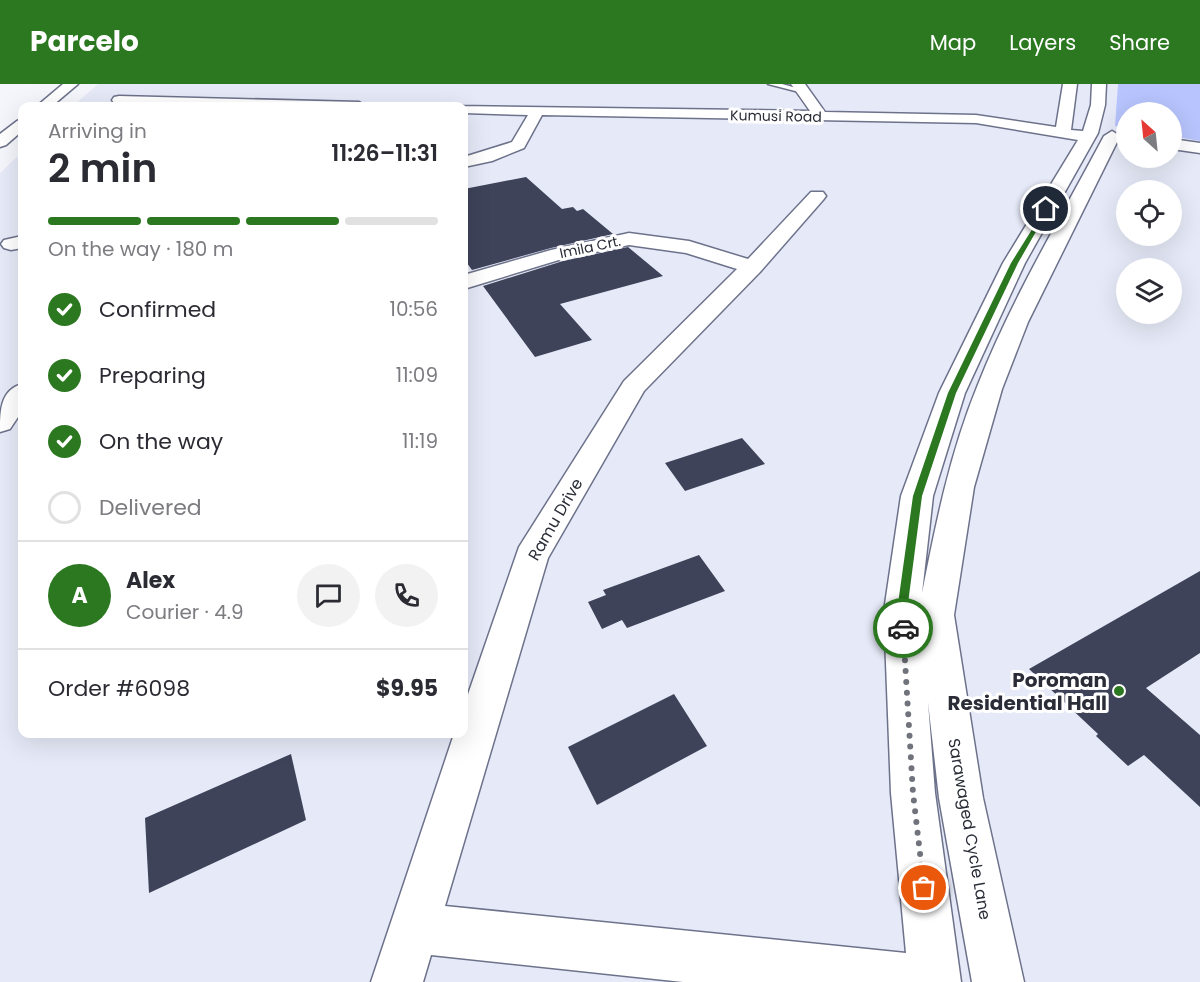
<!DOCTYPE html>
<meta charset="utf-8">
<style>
body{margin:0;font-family:Poppins,sans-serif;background:#f2f2f3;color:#2b2b33;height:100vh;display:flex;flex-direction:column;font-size:22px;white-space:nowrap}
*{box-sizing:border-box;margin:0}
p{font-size:20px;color:#7c7c81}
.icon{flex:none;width:33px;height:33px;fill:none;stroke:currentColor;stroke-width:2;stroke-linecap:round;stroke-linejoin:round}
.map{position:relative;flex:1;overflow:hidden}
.side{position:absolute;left:18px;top:18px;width:450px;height:636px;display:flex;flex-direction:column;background:#fff;border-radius:12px;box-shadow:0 6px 24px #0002}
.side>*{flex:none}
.needle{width:39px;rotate:333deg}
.controls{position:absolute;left:1116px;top:18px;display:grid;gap:12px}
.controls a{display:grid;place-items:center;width:66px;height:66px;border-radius:50%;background:#fff;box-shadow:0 6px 24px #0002;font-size:30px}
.pin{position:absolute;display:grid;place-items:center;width:51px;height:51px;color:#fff;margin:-26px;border:3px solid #fff;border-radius:50%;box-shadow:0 2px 6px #0007}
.courier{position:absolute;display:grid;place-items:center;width:60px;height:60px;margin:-30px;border:4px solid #2b7820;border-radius:50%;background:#fff;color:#222;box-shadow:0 2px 8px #0007}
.head em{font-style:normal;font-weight:600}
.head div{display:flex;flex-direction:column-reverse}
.head{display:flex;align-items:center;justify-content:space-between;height:102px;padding:0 30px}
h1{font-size:39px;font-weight:600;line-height:45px}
.bar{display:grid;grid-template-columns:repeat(4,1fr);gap:9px 6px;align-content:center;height:72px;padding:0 30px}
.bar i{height:8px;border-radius:4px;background:#e1e1e2}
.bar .current{background:#2b7820}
.bar p{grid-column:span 4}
.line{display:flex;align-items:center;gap:15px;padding:0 30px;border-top:2px solid #e1e1e2}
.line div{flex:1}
.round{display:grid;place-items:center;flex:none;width:63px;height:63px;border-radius:32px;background:#f2f2f3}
ol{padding:0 30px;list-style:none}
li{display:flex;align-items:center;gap:18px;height:66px}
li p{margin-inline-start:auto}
li .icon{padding:6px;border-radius:50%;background:#2b7820;color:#fff;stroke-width:4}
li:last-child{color:#7c7c81}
li i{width:33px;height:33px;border:3px solid #e1e1e2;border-radius:50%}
header{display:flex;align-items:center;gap:36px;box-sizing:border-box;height:84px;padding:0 30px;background:#2b7820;color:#fff}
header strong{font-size:28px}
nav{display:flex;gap:33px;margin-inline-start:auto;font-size:21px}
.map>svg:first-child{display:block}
.built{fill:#e6eaf8;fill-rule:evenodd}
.green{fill:#b7c4fd}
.building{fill:#3e435a}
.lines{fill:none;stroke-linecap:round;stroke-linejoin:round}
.lane-casing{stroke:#6d728b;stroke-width:3}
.street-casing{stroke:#6d728b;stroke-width:3}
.secondary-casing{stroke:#6d728b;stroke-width:3}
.lane{fill:#fff;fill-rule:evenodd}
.street{fill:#fff;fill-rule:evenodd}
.secondary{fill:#fff;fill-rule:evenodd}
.route{fill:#2b7820}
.done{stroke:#71737c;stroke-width:6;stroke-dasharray:0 10.8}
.poi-dot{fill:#2b7820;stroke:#fff;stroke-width:2}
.labels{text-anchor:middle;stroke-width:6;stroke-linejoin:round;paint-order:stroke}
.far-street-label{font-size:14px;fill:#2a2d37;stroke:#fff}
.street-label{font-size:16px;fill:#2a2d37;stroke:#fff}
.near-poi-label{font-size:20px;font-weight:bold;fill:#2a2d37;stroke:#fff;text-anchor:end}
</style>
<header>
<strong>Parcelo</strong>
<nav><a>Map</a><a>Layers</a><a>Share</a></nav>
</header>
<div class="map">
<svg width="1200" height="898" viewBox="0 0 1200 898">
<rect width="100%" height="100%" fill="#f4f6fc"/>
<!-- built -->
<path class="built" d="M 98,0 L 1200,0 L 1200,898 L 0,898 L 0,89 L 22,68 L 22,650 L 464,650 L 464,22 L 73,22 ZM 1126,28 L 1172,28 L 1172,74 L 1126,74 ZM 1126,106 L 1172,106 L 1172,152 L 1126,152 ZM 1126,184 L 1172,184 L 1172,230 L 1126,230 Z"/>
<!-- green -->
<path class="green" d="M 1118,0 L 1200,0 L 1200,57 L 1172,52 L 1172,28 L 1126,28 L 1126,44 L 1115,42 Z"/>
<!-- building -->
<path class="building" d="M 526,93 L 562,125 L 573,123 L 577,127 L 583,125 L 613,150 L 551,164 L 472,186 L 464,175 L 464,105 Z
M 628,163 L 663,192 L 560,220 L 592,256 L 535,273 L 483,202 L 563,177 Z
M 742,354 L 765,380 L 685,407 L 665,379 Z
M 699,471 L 725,507 L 627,544 L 622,536 L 602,545 L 588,518 L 606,511 L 603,506 Z
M 1200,487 L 1200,569 L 1146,604 L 1200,651 L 1200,723 L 1144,671 L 1128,682 L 1096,652 L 1098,650 L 1029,585 Z
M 674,610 L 707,662 L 597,721 L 568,663 Z
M 291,670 L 306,736 L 149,809 L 145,734 Z"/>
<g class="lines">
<defs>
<path id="lane" d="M 768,0 L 782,0 L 807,7 L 803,9 Z"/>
<path id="street" d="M 791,0 L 805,0 L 825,28 L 976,31 L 1056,43 L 1063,0 L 1077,0 L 1071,46 L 1083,47 L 1091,21 L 1092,0 L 1106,0 L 1105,21 L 1098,49 L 1025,179 L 965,309 L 933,412 L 922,509 C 936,439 950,369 977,303 C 1011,216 1060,135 1104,52 L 1112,47 L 1120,52 L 1028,238 L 1002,305 L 974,403 L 954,531 L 983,714 L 1024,898 L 972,898 L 939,714 L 928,618 L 935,709 L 961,898 L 683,898 L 431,871 L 423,898 L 371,898 L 454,650 L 464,650 L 464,622 L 519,463 L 624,297 L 737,185 L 686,169 L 629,161 L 562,175 L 464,205 L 464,191 L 551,166 L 629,149 L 689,157 L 748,175 L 811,108 L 823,108 L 826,112 L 823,116 L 760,188 L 644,307 L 548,474 L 445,822 L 906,869 L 891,709 L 884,527 L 901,412 L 939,309 L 1003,179 L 1078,56 L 976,39 L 542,31 L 524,64 L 492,77 L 464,83 L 464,73 L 512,58 L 528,31 L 464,29 L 464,22 L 459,22 L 810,27 Z
M 119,12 L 359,18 L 366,22 L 209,22 L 114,19 L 112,16 L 114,13 Z
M 1172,55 L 1200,59 L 1200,69 L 1172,65 Z
M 22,152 L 22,164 L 11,166 L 4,164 L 1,160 L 4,156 Z
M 22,300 L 22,327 L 10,345 L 0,348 C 0,328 0,306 22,300 Z"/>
<path id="secondary" d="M 63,0 L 78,0 L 52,22 L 37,22 Z
M 22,35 L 22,47 L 6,61 L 0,63 L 0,50 L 17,37 Z"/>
</defs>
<!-- lane casing -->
<use href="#lane" class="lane-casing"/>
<!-- street casing -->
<use href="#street" class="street-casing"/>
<!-- secondary casing -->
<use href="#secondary" class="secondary-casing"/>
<!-- lane -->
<use href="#lane" class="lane"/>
<!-- street -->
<use href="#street" class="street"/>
<!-- secondary -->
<use href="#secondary" class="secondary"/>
</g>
<!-- route -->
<path class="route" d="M 1046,123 L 1049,125 L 1018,179 L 956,309 L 922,412 L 907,527 L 908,544 L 903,548 L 897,544 L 897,527 L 913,412 L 948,309 L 1011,179 Z"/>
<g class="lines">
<!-- done -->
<path class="done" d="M 903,544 L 913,709 L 924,804"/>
</g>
<!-- markers -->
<circle class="poi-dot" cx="1119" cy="607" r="6"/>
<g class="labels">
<!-- far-street labels -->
<g class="far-street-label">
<text transform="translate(776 32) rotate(1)" y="5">Kumusi Road</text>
<text transform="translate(590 163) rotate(-12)" y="5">Imila Crt.</text>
</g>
<!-- street labels -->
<g class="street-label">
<text transform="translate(555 435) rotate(-60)" y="6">Ramu Drive</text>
<text transform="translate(970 745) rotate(80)" y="6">Sarawaged Cycle Lane</text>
</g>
<!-- near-poi labels -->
<g class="near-poi-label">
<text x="1107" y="603">Poroman<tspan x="1107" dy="23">Residential Hall</tspan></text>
</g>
</g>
</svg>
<div class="controls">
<a><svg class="needle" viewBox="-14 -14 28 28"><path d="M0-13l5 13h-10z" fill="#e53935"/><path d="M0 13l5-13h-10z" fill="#7c7c81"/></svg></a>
<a><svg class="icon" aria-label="locate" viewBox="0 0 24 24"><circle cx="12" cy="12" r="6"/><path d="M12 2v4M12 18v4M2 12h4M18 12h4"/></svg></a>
<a><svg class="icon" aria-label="layers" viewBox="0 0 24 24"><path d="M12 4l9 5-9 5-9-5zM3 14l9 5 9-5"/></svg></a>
</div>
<div class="pin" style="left:924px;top:804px;background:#ea580c"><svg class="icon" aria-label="bag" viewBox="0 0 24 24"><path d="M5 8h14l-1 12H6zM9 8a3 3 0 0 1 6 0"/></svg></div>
<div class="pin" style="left:1046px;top:125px;background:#1f2937"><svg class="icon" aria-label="home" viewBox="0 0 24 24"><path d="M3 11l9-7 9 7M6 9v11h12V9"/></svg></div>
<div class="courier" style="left:903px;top:544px"><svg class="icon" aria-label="car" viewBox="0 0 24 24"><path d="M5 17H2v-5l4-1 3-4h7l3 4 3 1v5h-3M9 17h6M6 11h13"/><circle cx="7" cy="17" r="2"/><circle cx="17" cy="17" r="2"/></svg></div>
<section class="side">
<div class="head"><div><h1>2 min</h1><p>Arriving in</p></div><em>11:26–11:31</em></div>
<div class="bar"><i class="current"></i><i class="current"></i><i class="current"></i><i></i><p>On the way · 180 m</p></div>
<ol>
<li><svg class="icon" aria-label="check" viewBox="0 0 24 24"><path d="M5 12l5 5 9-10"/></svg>Confirmed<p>10:56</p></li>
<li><svg class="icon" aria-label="check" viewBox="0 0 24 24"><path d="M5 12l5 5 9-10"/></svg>Preparing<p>11:09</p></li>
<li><svg class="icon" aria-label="check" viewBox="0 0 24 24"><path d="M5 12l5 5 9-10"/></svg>On the way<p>11:19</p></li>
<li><i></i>Delivered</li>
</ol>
<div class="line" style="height:108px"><b class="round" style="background:#2b7820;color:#fff">A</b><div><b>Alex</b><p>Courier · 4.9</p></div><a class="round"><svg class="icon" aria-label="chat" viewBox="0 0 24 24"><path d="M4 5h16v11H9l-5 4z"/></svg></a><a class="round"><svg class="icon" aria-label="phone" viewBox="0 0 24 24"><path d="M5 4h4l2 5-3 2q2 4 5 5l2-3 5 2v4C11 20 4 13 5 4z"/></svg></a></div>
<div class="line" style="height:78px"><div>Order #6098</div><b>$9.95</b></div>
</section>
</div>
